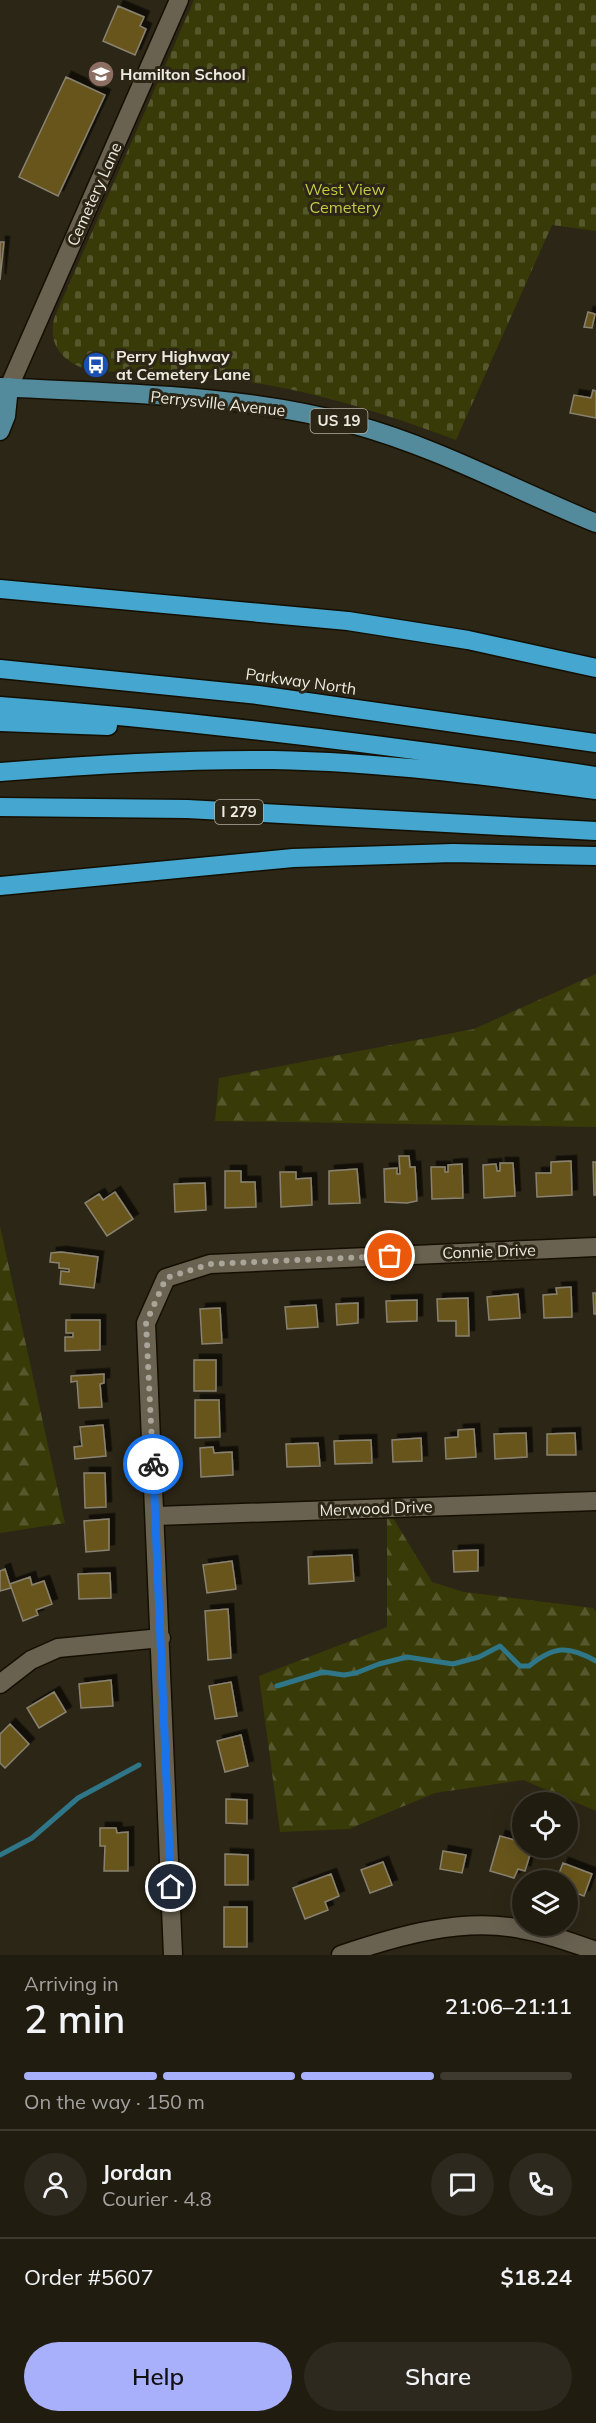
<!DOCTYPE html>
<meta charset="utf-8">
<style>
body{margin:0;font-family:Mulish,sans-serif;background:#2d291e;color:#f1f3f6;height:100vh;display:flex;flex-direction:column;font-size:22px;white-space:nowrap}
*{box-sizing:border-box;margin:0}
p{font-size:20px;color:#a2a19f}
.icon{flex:none;width:33px;height:33px;fill:none;stroke:currentColor;stroke-width:2;stroke-linecap:round;stroke-linejoin:round}
.map{position:relative;height:1955px;overflow:hidden}
.sheet{display:flex;flex-direction:column;background:#211c10;flex:1}
.sheet>*{flex:none}
.buttons{position:absolute;left:512px;top:1792px;display:grid;gap:12px}
.buttons a{display:grid;place-items:center;width:66px;height:66px;border-radius:50%;background:#211c10;box-shadow:0 6px 24px #0002,0 0 0 2px #3e3a30;font-size:30px}
.pin{position:absolute;display:grid;place-items:center;width:51px;height:51px;color:#fff;margin:-26px;border:3px solid #fff;border-radius:50%;box-shadow:0 2px 6px #0007}
.courier{position:absolute;display:grid;place-items:center;width:60px;height:60px;margin:-30px;border:4px solid #1a73e8;border-radius:50%;background:#fff;color:#222;box-shadow:0 2px 8px #0007}
.head em{font-style:normal;font-weight:600}
.head div{display:flex;flex-direction:column-reverse}
.head{display:flex;align-items:center;justify-content:space-between;height:102px;padding:0 24px}
h1{font-size:39px;font-weight:600;line-height:45px}
.bar{display:grid;grid-template-columns:repeat(4,1fr);gap:9px 6px;align-content:center;height:72px;padding:0 24px}
.bar i{height:8px;border-radius:4px;background:#3e3a30}
.bar .current{background:#a8b0fc}
.bar p{grid-column:span 4}
.line{display:flex;align-items:center;gap:15px;padding:0 24px;border-top:2px solid #3e3a30}
.line div{flex:1}
.round{display:grid;place-items:center;flex:none;width:63px;height:63px;border-radius:32px;background:#2d291e}
.primary-button{display:flex;gap:12px;margin-top:auto;padding:12px 24px}
.primary-button a{flex:1;height:69px;border-radius:36px;background:#a8b0fc;color:#111;font-size:24px;font-weight:600;line-height:69px;text-align:center}
.primary-button a+a{background:#2d291e;color:#f1f3f6}
.map>svg:first-child{display:block}
.forest{fill:url(#forest-firs)}
.cemetery{fill:url(#cemetery-stones)}
.lines{fill:none;stroke-linecap:round;stroke-linejoin:round}
.stream{stroke:#2f7688;stroke-width:5}
.building{fill:#67541f;stroke:#898270;stroke-width:1.5;filter:url(#shadow)}
.minor-casing{stroke:#150f02;stroke-width:21}
.tertiary-casing{stroke:#150f02;stroke-width:21}
.primary-casing{stroke:#150f02;stroke-width:21}
.motorway-casing{stroke:#150f02;stroke-width:21}
.minor{stroke:#696251;stroke-width:18}
.tertiary{stroke:#696251;stroke-width:18}
.primary{stroke:#538b9d;stroke-width:18}
.motorway{stroke:#45a7cf;stroke-width:18}
.done{stroke:#a9a599;stroke-width:6;stroke-dasharray:0 10.8}
.route{stroke:#1a73e8;stroke-width:8}
.labels{text-anchor:middle;stroke-width:6;stroke-linejoin:round;paint-order:stroke}
.shield{fill:#2c2616;stroke:#b3afa3;stroke-width:1.5}
.shield-label{font-size:15px;font-weight:bold;fill:#edeadf}
.poi-label{font-size:16px;font-weight:bold;fill:#edeadf;stroke:#2c2616;text-anchor:start}
.park-label{font-size:16px;fill:#c5ca42;stroke:#2c2616}
.street-label{font-size:16px;fill:#edeadf;stroke:#2c2616}
</style>
<div class="map">
<svg width="596" height="1955" viewBox="0 0 596 1955">
<defs>
<pattern id="forest-firs" width="22" height="20" patternUnits="userSpaceOnUse" patternTransform="scale(1.5)"><rect width="22" height="20" fill="#383a08"/><path d="M5 1l3.5 6h-7zM16 11l3.5 6h-7z" fill="#55572c"/></pattern>
<pattern id="cemetery-stones" width="16" height="16" patternUnits="userSpaceOnUse" patternTransform="scale(1.5)"><rect width="16" height="16" fill="#383a08"/><path d="M2 7V4a2 2 0 0 1 4 0v3zM10 15v-3a2 2 0 0 1 4 0v3z" fill="#55572c"/></pattern>
<filter id="shadow"><feDropShadow dx="5.5" dy="-5.5" stdDeviation="0" flood-color="#0009"/></filter>
</defs>
<rect width="100%" height="100%" fill="#2c2616"/>
<!-- forest -->
<path class="forest" d="M 596,974 L 596,1127 L 215,1121 L 219,1078 L 474,1029 Z
M 0,1226 L 65,1523 L 0,1533 Z
M 387,1508 L 432,1582 L 464,1592 L 593,1608 L 596,1612 L 596,1811 L 523,1780 L 435,1793 L 349,1829 L 280,1832 L 259,1676 L 387,1627 Z"/>
<!-- cemetery -->
<path class="cemetery" d="M 194,0 L 596,0 L 596,231 L 552,225 L 456,440 C 382,412 306,388 227,379 C 180,373 132,375 85,369 C 60,360 47,342 55,316 Z"/>
<g class="lines">
<!-- stream -->
<path class="stream" d="M 277,1686 L 323,1672 L 344,1675 L 356,1673 L 379,1664 L 407,1657 L 453,1664 L 479,1657 L 500,1646 L 520,1666 L 529,1666 C 554,1646 568,1645 596,1661
M 0,1855 L 32,1838 L 78,1798 L 139,1765"/>
</g>
<!-- building -->
<path class="building" d="M 118,6 L 144,17 L 140,26 L 146,29 L 135,55 L 103,41 Z
M 66,77 L 105,95 L 58,196 L 19,177 Z
M 0,242 L 4,242 L 0,280 Z
M 588,312 L 595,314 L 592,328 L 584,327 Z
M 593,390 L 596,391 L 596,418 L 570,413 L 574,395 L 591,398 Z
M 399,1156 L 409,1156 L 410,1167 L 415,1167 L 417,1201 L 407,1203 L 385,1202 L 384,1169 L 397,1168 L 397,1174 L 400,1174 Z
M 571,1161 L 572,1195 L 537,1197 L 536,1173 L 551,1173 L 551,1162 Z
M 593,1162 L 596,1162 L 596,1195 L 594,1195 Z
M 500,1163 L 513,1163 L 515,1196 L 484,1198 L 483,1165 L 496,1164 L 497,1171 L 500,1171 Z
M 462,1164 L 463,1198 L 432,1199 L 431,1167 L 445,1167 L 445,1172 L 448,1172 L 448,1165 Z
M 357,1169 L 360,1203 L 329,1204 L 329,1171 Z
M 225,1171 L 241,1171 L 241,1182 L 255,1182 L 256,1207 L 225,1208 Z
M 280,1172 L 296,1172 L 296,1179 L 311,1178 L 312,1205 L 281,1207 Z
M 205,1183 L 206,1210 L 175,1212 L 174,1184 Z
M 115,1192 L 133,1219 L 107,1236 L 85,1203 L 99,1194 L 103,1200 Z
M 61,1252 L 98,1257 L 94,1288 L 60,1284 L 61,1271 L 69,1272 L 69,1269 L 59,1268 L 59,1263 L 50,1262 L 51,1253 Z
M 571,1287 L 572,1317 L 544,1318 L 543,1295 L 557,1294 L 556,1288 Z
M 593,1293 L 596,1293 L 596,1314 L 594,1314 Z
M 518,1294 L 520,1318 L 489,1320 L 487,1297 Z
M 468,1298 L 469,1336 L 456,1336 L 456,1321 L 438,1321 L 437,1299 Z
M 417,1300 L 417,1321 L 387,1322 L 386,1301 Z
M 358,1303 L 358,1323 L 337,1325 L 336,1304 Z
M 316,1305 L 318,1327 L 287,1329 L 285,1307 Z
M 220,1308 L 222,1343 L 202,1344 L 200,1309 Z
M 66,1320 L 100,1320 L 100,1350 L 65,1351 L 65,1337 L 73,1337 L 73,1333 L 66,1333 Z
M 194,1360 L 216,1360 L 216,1391 L 194,1391 Z
M 104,1374 L 104,1383 L 100,1384 L 102,1407 L 79,1408 L 77,1381 L 71,1382 L 71,1376 Z
M 195,1400 L 219,1400 L 220,1437 L 195,1438 Z
M 103,1425 L 106,1456 L 75,1459 L 74,1447 L 82,1446 L 80,1427 Z
M 474,1429 L 476,1457 L 446,1459 L 445,1438 L 458,1437 L 458,1430 Z
M 526,1433 L 527,1457 L 495,1459 L 494,1434 Z
M 575,1433 L 576,1455 L 547,1455 L 547,1434 Z
M 421,1438 L 422,1461 L 393,1462 L 392,1440 Z
M 371,1440 L 372,1463 L 335,1464 L 334,1441 Z
M 318,1443 L 320,1466 L 287,1467 L 286,1444 Z
M 213,1447 L 214,1453 L 232,1452 L 233,1475 L 201,1477 L 200,1448 Z
M 84,1473 L 105,1473 L 106,1507 L 85,1508 Z
M 109,1519 L 109,1550 L 86,1552 L 84,1521 Z
M 478,1550 L 478,1571 L 454,1572 L 453,1551 Z
M 352,1555 L 354,1581 L 309,1584 L 308,1557 Z
M 232,1561 L 236,1589 L 207,1593 L 203,1565 Z
M 5,1569 L 11,1588 L 0,1591 L 0,1571 Z
M 110,1573 L 111,1598 L 79,1599 L 78,1574 Z
M 30,1577 L 32,1585 L 44,1581 L 52,1604 L 36,1610 L 38,1615 L 23,1621 L 10,1584 Z
M 228,1609 L 231,1658 L 208,1660 L 205,1611 Z
M 111,1680 L 113,1706 L 81,1708 L 79,1684 Z
M 231,1682 L 237,1716 L 215,1719 L 209,1686 Z
M 54,1692 L 66,1712 L 39,1728 L 27,1708 Z
M 10,1724 L 29,1744 L 5,1768 L 0,1763 L 0,1734 Z
M 241,1735 L 248,1766 L 225,1772 L 217,1741 Z
M 226,1799 L 247,1800 L 247,1824 L 226,1823 Z
M 100,1828 L 116,1828 L 117,1833 L 128,1832 L 128,1871 L 104,1871 L 105,1846 L 100,1846 Z
M 500,1836 L 522,1842 L 522,1848 L 532,1848 L 525,1871 L 518,1869 L 514,1878 L 490,1871 Z
M 443,1851 L 466,1855 L 462,1873 L 440,1869 Z
M 225,1854 L 248,1855 L 248,1885 L 225,1885 Z
M 383,1862 L 392,1885 L 370,1893 L 361,1870 Z
M 563,1863 L 592,1874 L 584,1896 L 567,1890 L 567,1881 L 556,1881 Z
M 331,1874 L 339,1896 L 325,1902 L 328,1910 L 305,1919 L 293,1888 Z
M 224,1907 L 247,1907 L 247,1947 L 224,1947 Z"/>
<g class="lines">
<defs>
<path id="minor" d="M 156,1516 L 596,1501
M 0,1684 L 31,1660 L 58,1648 L 161,1638
M 173,1955 L 146,1323 L 166,1278 L 210,1264 L 596,1247"/>
<path id="tertiary" d="M 9,387 L 179,0
M 341,1955 C 397,1936 462,1917 521,1929 C 547,1933 572,1943 596,1951"/>
<path id="primary" d="M 0,387 C 118,394 237,393 352,424 C 437,447 515,490 596,523
M 0,431 L 6,416 L 9,387"/>
<path id="motorway" d="M 0,589 L 348,621 L 468,640 L 596,668
M 0,669 L 258,695 L 596,743
M 0,706 C 199,721 399,746 596,776
M 0,722 L 108,726
M 0,772 C 91,765 182,759 273,760 C 381,762 489,776 596,790
M 0,807 L 187,809 L 596,831
M 0,886 L 293,858 L 453,853 L 596,856"/>
</defs>
<!-- minor casing -->
<use href="#minor" class="minor-casing"/>
<!-- tertiary casing -->
<use href="#tertiary" class="tertiary-casing"/>
<!-- primary casing -->
<use href="#primary" class="primary-casing"/>
<!-- motorway casing -->
<use href="#motorway" class="motorway-casing"/>
<!-- minor -->
<use href="#minor" class="minor"/>
<!-- tertiary -->
<use href="#tertiary" class="tertiary"/>
<!-- primary -->
<use href="#primary" class="primary"/>
<!-- motorway -->
<use href="#motorway" class="motorway"/>
</g>
<g class="lines">
<!-- done -->
<path class="done" d="M 153,1464 L 146,1323 L 166,1278 L 210,1264 L 390,1256"/>
<!-- route -->
<path class="route" d="M 153,1464 L 171,1887"/>
</g>
<!-- icons -->
<defs>
<symbol id="school-disc" viewBox="-11 -11 22 22"><circle r="9.5" fill="#8d6e63" stroke="#2c2616"/><path d="M0-5L7-2L0 1L-7-2ZM-4 1L0 2.5L4 1V4Q0 6-4 4Z" fill="#fff"/></symbol>
<symbol id="bus-disc" viewBox="-11 -11 22 22"><circle r="9.5" fill="#1a4fb4" stroke="#2c2616"/><path d="M-5-6H5V4H4V6H2V4H-2V6H-4V4H-5ZM-3.5-4V0h7V-4ZM-3.5 1.2v1.5H-2V1.2ZM2 1.2v1.5H3.5V1.2Z" fill="#fff"/></symbol>
</defs>
<g fill-rule="evenodd">
<use href="#school-disc" x="86" y="59" width="30" height="30"/>
<use href="#bus-disc" x="81" y="350" width="30" height="30"/>
</g>
<g class="labels">
<!-- shield labels -->
<g class="shield">
<rect x="310.5" y="409" width="57" height="24" rx="4.5"/>
<rect x="215" y="800" width="48" height="24" rx="4.5"/>
</g>
<g class="shield-label">
<text x="339" y="426">US 19</text>
<text x="239" y="817">I 279</text>
</g>
<!-- poi labels -->
<g class="poi-label">
<text x="120" y="80">Hamilton School</text>
<text x="116" y="362">Perry Highway<tspan x="116" dy="18">at Cemetery Lane</tspan></text>
</g>
<!-- park labels -->
<g class="park-label">
<text x="345" y="195">West View<tspan x="345" dy="18">Cemetery</tspan></text>
</g>
<!-- street labels -->
<g class="street-label">
<text transform="translate(94 194) rotate(-66)" y="6">Cemetery Lane</text>
<text transform="translate(218 403) rotate(6)" y="6">Perrysville Avenue</text>
<text transform="translate(301 681) rotate(8)" y="6">Parkway North</text>
<text transform="translate(489 1251) rotate(-2)" y="6">Connie Drive</text>
<text transform="translate(376 1508) rotate(-2)" y="6">Merwood Drive</text>
</g>
</g>
</svg>
<div class="buttons">
<a><svg class="icon" aria-label="locate" viewBox="0 0 24 24"><circle cx="12" cy="12" r="6"/><path d="M12 2v4M12 18v4M2 12h4M18 12h4"/></svg></a>
<a><svg class="icon" aria-label="layers" viewBox="0 0 24 24"><path d="M12 4l9 5-9 5-9-5zM3 14l9 5 9-5"/></svg></a>
</div>
<div class="pin" style="left:390px;top:1256px;background:#ea580c"><svg class="icon" aria-label="bag" viewBox="0 0 24 24"><path d="M5 8h14l-1 12H6zM9 8a3 3 0 0 1 6 0"/></svg></div>
<div class="pin" style="left:171px;top:1887px;background:#1f2937"><svg class="icon" aria-label="home" viewBox="0 0 24 24"><path d="M3 11l9-7 9 7M6 9v11h12V9"/></svg></div>
<div class="courier" style="left:153px;top:1464px"><svg class="icon" aria-label="bike" viewBox="0 0 24 24"><circle cx="6" cy="16" r="4"/><circle cx="18" cy="16" r="4"/><path d="M6 16l4-8h5l3 8M10 8l3 8H6M13 5h3"/></svg></div>
</div>
<section class="sheet">
<div class="head"><div><h1>2 min</h1><p>Arriving in</p></div><em>21:06–21:11</em></div>
<div class="bar"><i class="current"></i><i class="current"></i><i class="current"></i><i></i><p>On the way · 150 m</p></div>
<div class="line" style="height:108px"><a class="round"><svg class="icon" aria-label="person" viewBox="0 0 24 24"><circle cx="12" cy="8" r="4"/><path d="M4 21q1-7 8-7t8 7"/></svg></a><div><b>Jordan</b><p>Courier · 4.8</p></div><a class="round"><svg class="icon" aria-label="chat" viewBox="0 0 24 24"><path d="M4 5h16v11H9l-5 4z"/></svg></a><a class="round"><svg class="icon" aria-label="phone" viewBox="0 0 24 24"><path d="M5 4h4l2 5-3 2q2 4 5 5l2-3 5 2v4C11 20 4 13 5 4z"/></svg></a></div>
<div class="line" style="height:78px"><div>Order #5607</div><b>$18.24</b></div>
<div class="primary-button"><a>Help</a><a>Share</a></div>
</section>
